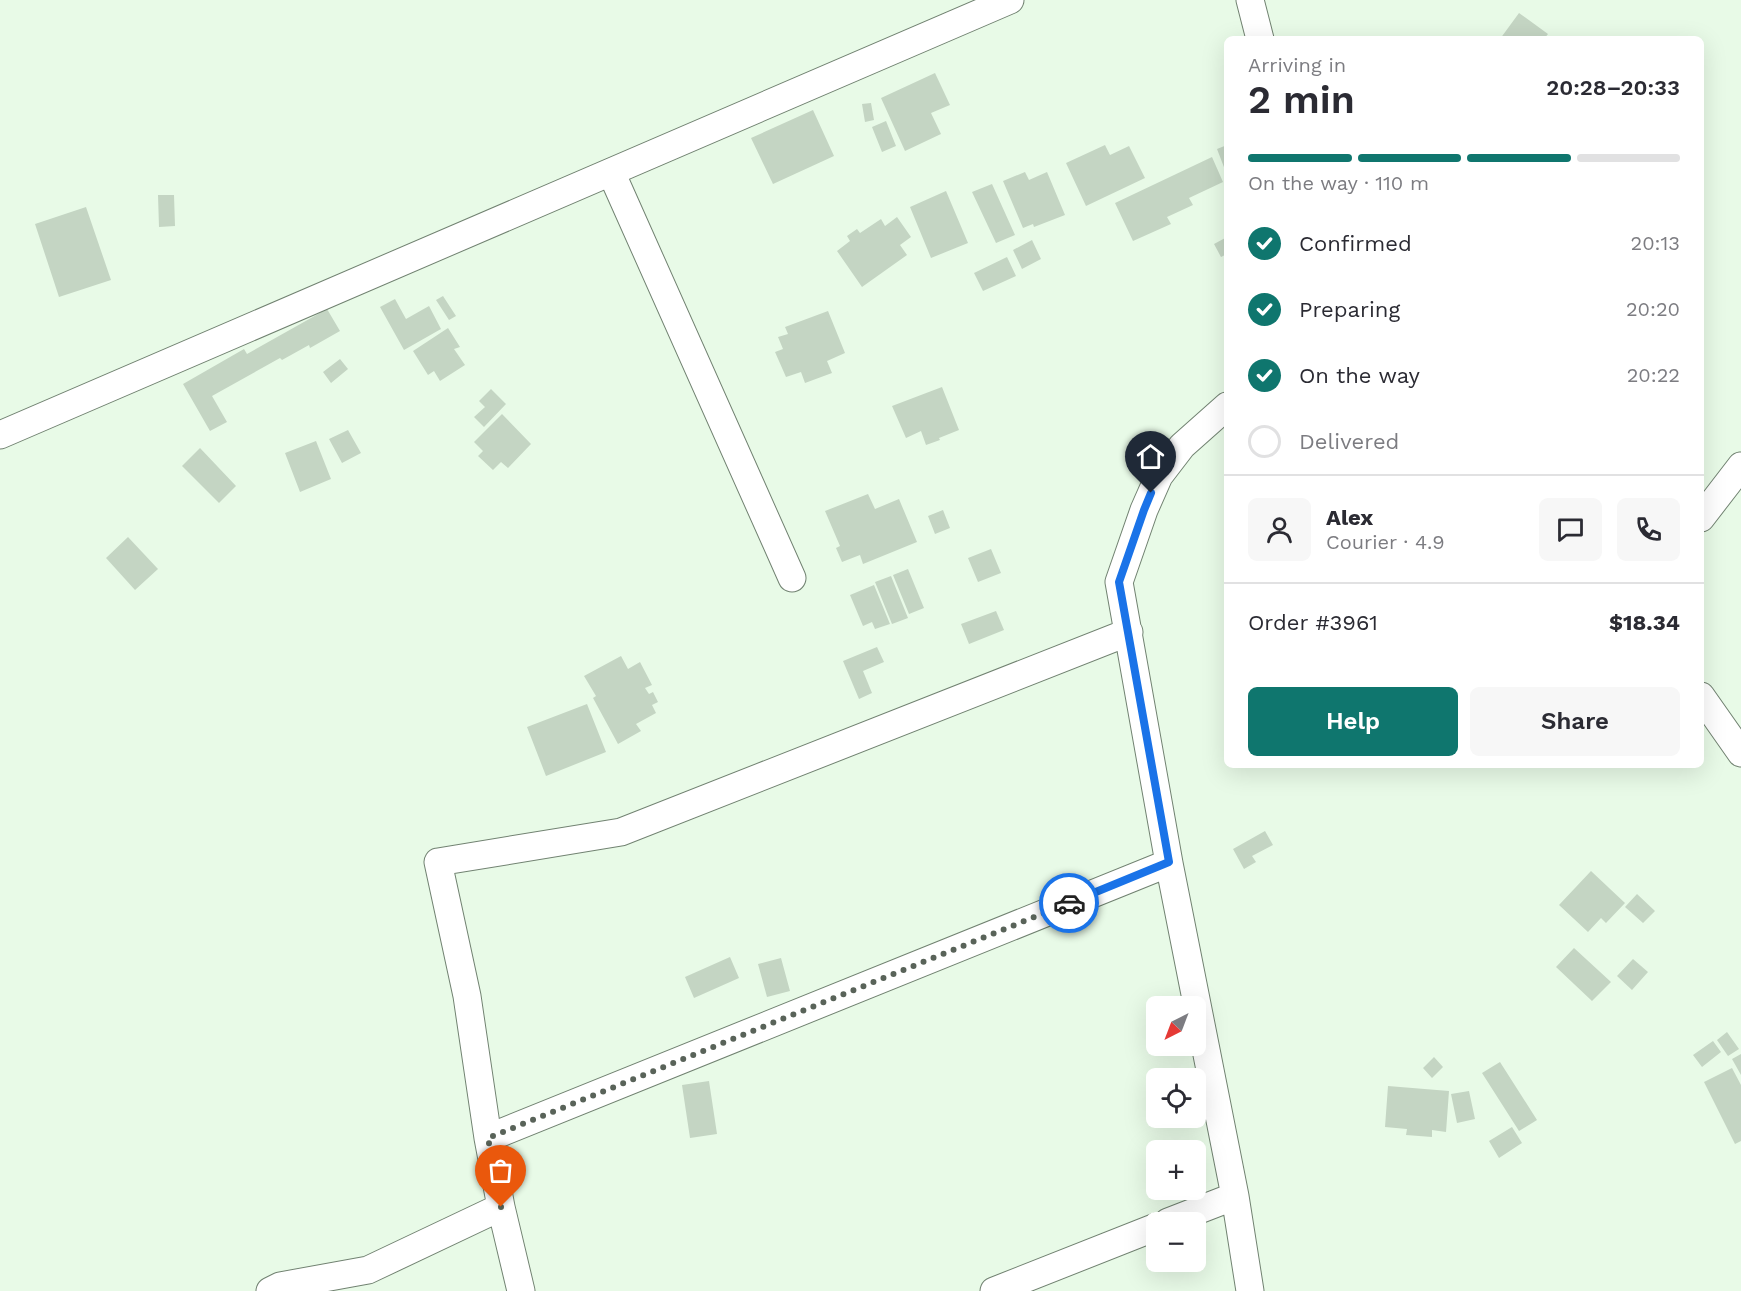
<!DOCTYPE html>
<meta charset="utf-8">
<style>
body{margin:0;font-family:"Work Sans",sans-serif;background:#f7f7f7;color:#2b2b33;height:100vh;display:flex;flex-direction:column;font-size:22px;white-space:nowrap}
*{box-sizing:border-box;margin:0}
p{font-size:20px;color:#7c7c81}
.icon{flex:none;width:33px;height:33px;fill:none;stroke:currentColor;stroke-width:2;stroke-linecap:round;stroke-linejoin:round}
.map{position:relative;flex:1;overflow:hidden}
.panel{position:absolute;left:1224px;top:36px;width:480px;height:732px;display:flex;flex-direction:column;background:#fff;border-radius:9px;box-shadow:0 6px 24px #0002}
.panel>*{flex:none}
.needle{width:39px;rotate:222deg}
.buttons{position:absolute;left:1146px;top:996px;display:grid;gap:12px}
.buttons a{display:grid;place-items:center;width:60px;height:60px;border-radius:9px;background:#fff;box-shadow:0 6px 24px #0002;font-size:30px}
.pin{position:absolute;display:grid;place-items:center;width:51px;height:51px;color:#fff;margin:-62px -26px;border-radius:50% 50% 50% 0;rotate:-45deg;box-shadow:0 0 6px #0007}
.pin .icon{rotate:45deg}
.courier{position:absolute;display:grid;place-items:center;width:60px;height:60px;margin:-30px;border:4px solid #1a73e8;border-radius:50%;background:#fff;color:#222;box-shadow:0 2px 8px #0007}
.head em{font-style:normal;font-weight:600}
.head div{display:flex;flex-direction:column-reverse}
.head{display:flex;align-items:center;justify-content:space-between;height:102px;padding:0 24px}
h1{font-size:39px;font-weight:600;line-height:45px}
.bar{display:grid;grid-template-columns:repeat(4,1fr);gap:9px 6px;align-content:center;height:72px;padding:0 24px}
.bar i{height:8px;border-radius:4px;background:#e1e1e2}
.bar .active{background:#0f766e}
.bar p{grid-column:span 4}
.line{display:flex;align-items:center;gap:15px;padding:0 24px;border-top:2px solid #e1e1e2}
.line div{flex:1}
.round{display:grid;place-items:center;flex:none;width:63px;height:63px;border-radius:9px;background:#f7f7f7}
ol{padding:0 24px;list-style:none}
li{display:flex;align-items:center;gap:18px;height:66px}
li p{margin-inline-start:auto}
li .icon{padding:6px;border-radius:50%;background:#0f766e;color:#fff;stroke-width:4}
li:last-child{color:#7c7c81}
li i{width:33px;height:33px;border:3px solid #e1e1e2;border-radius:50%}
.button{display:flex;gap:12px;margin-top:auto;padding:12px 24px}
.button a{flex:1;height:69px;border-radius:9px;background:#0f766e;color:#fff;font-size:24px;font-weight:600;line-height:69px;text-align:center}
.button a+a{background:#f7f7f7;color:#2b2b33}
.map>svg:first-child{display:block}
.building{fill:#c4d5c3}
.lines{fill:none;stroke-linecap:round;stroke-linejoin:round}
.street-casing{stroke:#718271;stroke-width:29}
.street{stroke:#fff;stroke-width:27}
.done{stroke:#596359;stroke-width:6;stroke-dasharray:0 10.8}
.route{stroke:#1a73e8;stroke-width:8}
</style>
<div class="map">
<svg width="1741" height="1291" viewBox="0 0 1741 1291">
<rect width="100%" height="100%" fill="#e8fae7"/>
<!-- building -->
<path class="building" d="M 1519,13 L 1548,34 L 1544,39 L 1500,39 Z
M 935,73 L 950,105 L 931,113 L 941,134 L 905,151 L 881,98 Z
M 871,103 L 874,120 L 865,122 L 862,104 Z
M 813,110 L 834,156 L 773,184 L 751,138 Z
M 886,121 L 896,146 L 882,152 L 872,127 Z
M 1105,145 L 1110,155 L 1129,146 L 1145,178 L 1086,206 L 1066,163 Z
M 1227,145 L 1227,175 L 1217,149 Z
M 1212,157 L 1223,182 L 1189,198 L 1193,205 L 1167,217 L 1171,224 L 1133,241 L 1115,203 Z
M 1025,172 L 1029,180 L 1047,172 L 1065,215 L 1034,227 L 1033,224 L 1023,228 L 1003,181 Z
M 992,184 L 1015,235 L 996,243 L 972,192 Z
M 946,191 L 968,243 L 931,258 L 910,207 Z
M 158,195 L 174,195 L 175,226 L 159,227 Z
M 86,207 L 111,280 L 59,297 L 35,224 Z
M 897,217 L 911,237 L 900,245 L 907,255 L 862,287 L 837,251 L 850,241 L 847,236 L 857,229 L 860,233 L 881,219 L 885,226 Z
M 1227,237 L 1227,254 L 1221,257 L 1214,244 Z
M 1032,240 L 1041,259 L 1022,269 L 1013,250 Z
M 1007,257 L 1016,276 L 983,291 L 974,273 Z
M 443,296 L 456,316 L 449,320 L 436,300 Z
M 395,299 L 406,319 L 429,306 L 441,329 L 404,350 L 380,307 Z
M 327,309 L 340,331 L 310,348 L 309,345 L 282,360 L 280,358 L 212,396 L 227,422 L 210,431 L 183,384 L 244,349 L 247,354 Z
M 828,311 L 845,353 L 827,361 L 832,373 L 805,383 L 801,372 L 786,377 L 775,352 L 783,349 L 778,337 L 788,334 L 785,327 Z
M 448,328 L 460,347 L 454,349 L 465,365 L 440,381 L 434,371 L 428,375 L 413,351 Z
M 340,359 L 348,369 L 331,383 L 323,372 Z
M 942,387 L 959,430 L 939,438 L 940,440 L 926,445 L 921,431 L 906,438 L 892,406 Z
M 491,389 L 506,404 L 484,427 L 474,417 L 485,407 L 479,401 Z
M 502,414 L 531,444 L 508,468 L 501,462 L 493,470 L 478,456 L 483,451 L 474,442 Z
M 348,430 L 361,453 L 342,463 L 329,439 Z
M 316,441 L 331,479 L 300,492 L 285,453 Z
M 200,448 L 236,486 L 219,503 L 182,466 Z
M 868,494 L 875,509 L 899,499 L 917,542 L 863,564 L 860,555 L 842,562 L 836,548 L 840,546 L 825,511 Z
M 943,510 L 950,528 L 935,534 L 928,516 Z
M 128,537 L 158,569 L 135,590 L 106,558 Z
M 991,549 L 1001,573 L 978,582 L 968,558 Z
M 908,569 L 924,608 L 909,614 L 893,575 Z
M 891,576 L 908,618 L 892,624 L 875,582 Z
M 874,585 L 890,624 L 875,629 L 872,622 L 863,626 L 850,595 Z
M 996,611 L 1004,630 L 969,644 L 961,624 Z
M 877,647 L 884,662 L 863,671 L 872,693 L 859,699 L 843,661 Z
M 621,656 L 628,669 L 640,662 L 652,685 L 645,688 L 649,694 L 653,692 L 658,702 L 652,705 L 656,713 L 636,724 L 641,731 L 618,744 L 593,698 L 596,696 L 584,676 Z
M 587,704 L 606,752 L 546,776 L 527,727 Z
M 1265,831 L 1273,845 L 1252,856 L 1256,862 L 1244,869 L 1233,849 Z
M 1591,871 L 1625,903 L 1606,923 L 1601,918 L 1588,932 L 1559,905 Z
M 1637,894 L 1655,911 L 1643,923 L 1625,907 Z
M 1574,948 L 1611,982 L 1592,1001 L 1556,967 Z
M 730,957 L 739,978 L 694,998 L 685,977 Z
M 781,958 L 790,991 L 767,997 L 758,964 Z
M 1633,959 L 1648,972 L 1632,990 L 1617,976 Z
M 1727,1032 L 1739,1049 L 1728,1056 L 1717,1040 Z
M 1713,1041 L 1721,1052 L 1702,1067 L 1693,1055 Z
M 1741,1054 L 1741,1075 L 1732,1059 Z
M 1434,1057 L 1443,1067 L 1432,1078 L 1423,1068 Z
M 1500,1062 L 1537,1120 L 1519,1131 L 1482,1073 Z
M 1732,1068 L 1741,1085 L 1741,1141 L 1735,1144 L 1704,1082 Z
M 709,1081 L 717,1134 L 690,1138 L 682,1085 Z
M 1388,1086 L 1449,1091 L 1446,1132 L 1432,1130 L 1432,1137 L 1406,1135 L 1407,1129 L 1385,1127 Z
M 1469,1091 L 1475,1119 L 1457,1123 L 1451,1094 Z
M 1512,1127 L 1522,1143 L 1499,1158 L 1489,1141 Z"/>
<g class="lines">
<defs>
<path id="street" d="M 1250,0 L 1260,39
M 611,172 L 792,578
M 1227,406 L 1182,446 L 1159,476 L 1144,510 L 1119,582 L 1169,863 L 1235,1196 L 1250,1291
M 0,435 L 1010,0
M 1701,518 L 1741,466
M 1701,696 L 1741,753
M 488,1138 L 1169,863
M 1168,1222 L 1235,1196
M 270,1291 L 280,1286 L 368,1270 L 501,1207
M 521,1291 L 501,1207 L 488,1138 L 467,996 L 438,862 L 621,832 L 1129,632
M 994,1291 L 1156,1227"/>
</defs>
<!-- street casing -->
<use href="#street" class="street-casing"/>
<!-- street -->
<use href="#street" class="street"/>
</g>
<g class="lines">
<!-- done -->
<path class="done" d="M 501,1207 L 488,1138 L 1069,903"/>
<!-- route -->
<path class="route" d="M 1069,903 L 1169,862 L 1119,582 L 1144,510 L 1151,493"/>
</g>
</svg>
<div class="buttons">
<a><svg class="needle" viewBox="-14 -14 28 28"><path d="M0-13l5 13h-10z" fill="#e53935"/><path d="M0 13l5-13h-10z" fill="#7c7c81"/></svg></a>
<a><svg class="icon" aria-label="locate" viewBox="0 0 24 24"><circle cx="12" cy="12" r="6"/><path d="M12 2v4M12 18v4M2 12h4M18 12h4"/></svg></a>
<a>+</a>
<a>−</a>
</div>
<div class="pin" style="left:501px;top:1207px;background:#ea580c"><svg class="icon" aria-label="bag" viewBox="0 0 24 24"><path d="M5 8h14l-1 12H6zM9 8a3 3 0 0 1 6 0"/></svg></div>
<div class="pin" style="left:1151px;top:493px;background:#1f2937"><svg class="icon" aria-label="home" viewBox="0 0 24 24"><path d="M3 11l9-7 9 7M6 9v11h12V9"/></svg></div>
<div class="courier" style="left:1069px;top:903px"><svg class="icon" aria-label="car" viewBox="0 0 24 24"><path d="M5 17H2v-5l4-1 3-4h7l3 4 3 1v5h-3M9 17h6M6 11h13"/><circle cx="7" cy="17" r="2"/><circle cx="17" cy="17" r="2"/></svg></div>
<section class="panel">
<div class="head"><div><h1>2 min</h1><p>Arriving in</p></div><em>20:28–20:33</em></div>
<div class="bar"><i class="active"></i><i class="active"></i><i class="active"></i><i></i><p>On the way · 110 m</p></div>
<ol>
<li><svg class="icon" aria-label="check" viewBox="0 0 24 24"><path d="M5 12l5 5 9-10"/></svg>Confirmed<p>20:13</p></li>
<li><svg class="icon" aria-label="check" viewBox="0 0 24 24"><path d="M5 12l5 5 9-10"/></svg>Preparing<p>20:20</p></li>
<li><svg class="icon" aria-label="check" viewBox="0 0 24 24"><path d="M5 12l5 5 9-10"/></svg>On the way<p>20:22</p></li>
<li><i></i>Delivered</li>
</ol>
<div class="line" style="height:108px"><a class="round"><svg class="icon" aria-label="person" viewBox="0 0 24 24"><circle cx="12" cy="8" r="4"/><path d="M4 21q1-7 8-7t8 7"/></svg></a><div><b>Alex</b><p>Courier · 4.9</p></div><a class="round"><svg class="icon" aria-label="chat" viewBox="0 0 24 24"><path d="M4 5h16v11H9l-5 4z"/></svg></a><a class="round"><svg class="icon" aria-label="phone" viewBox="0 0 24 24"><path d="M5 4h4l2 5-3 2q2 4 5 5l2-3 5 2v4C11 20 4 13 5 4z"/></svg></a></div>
<div class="line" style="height:78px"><div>Order #3961</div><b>$18.34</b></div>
<div class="button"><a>Help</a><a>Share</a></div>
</section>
</div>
